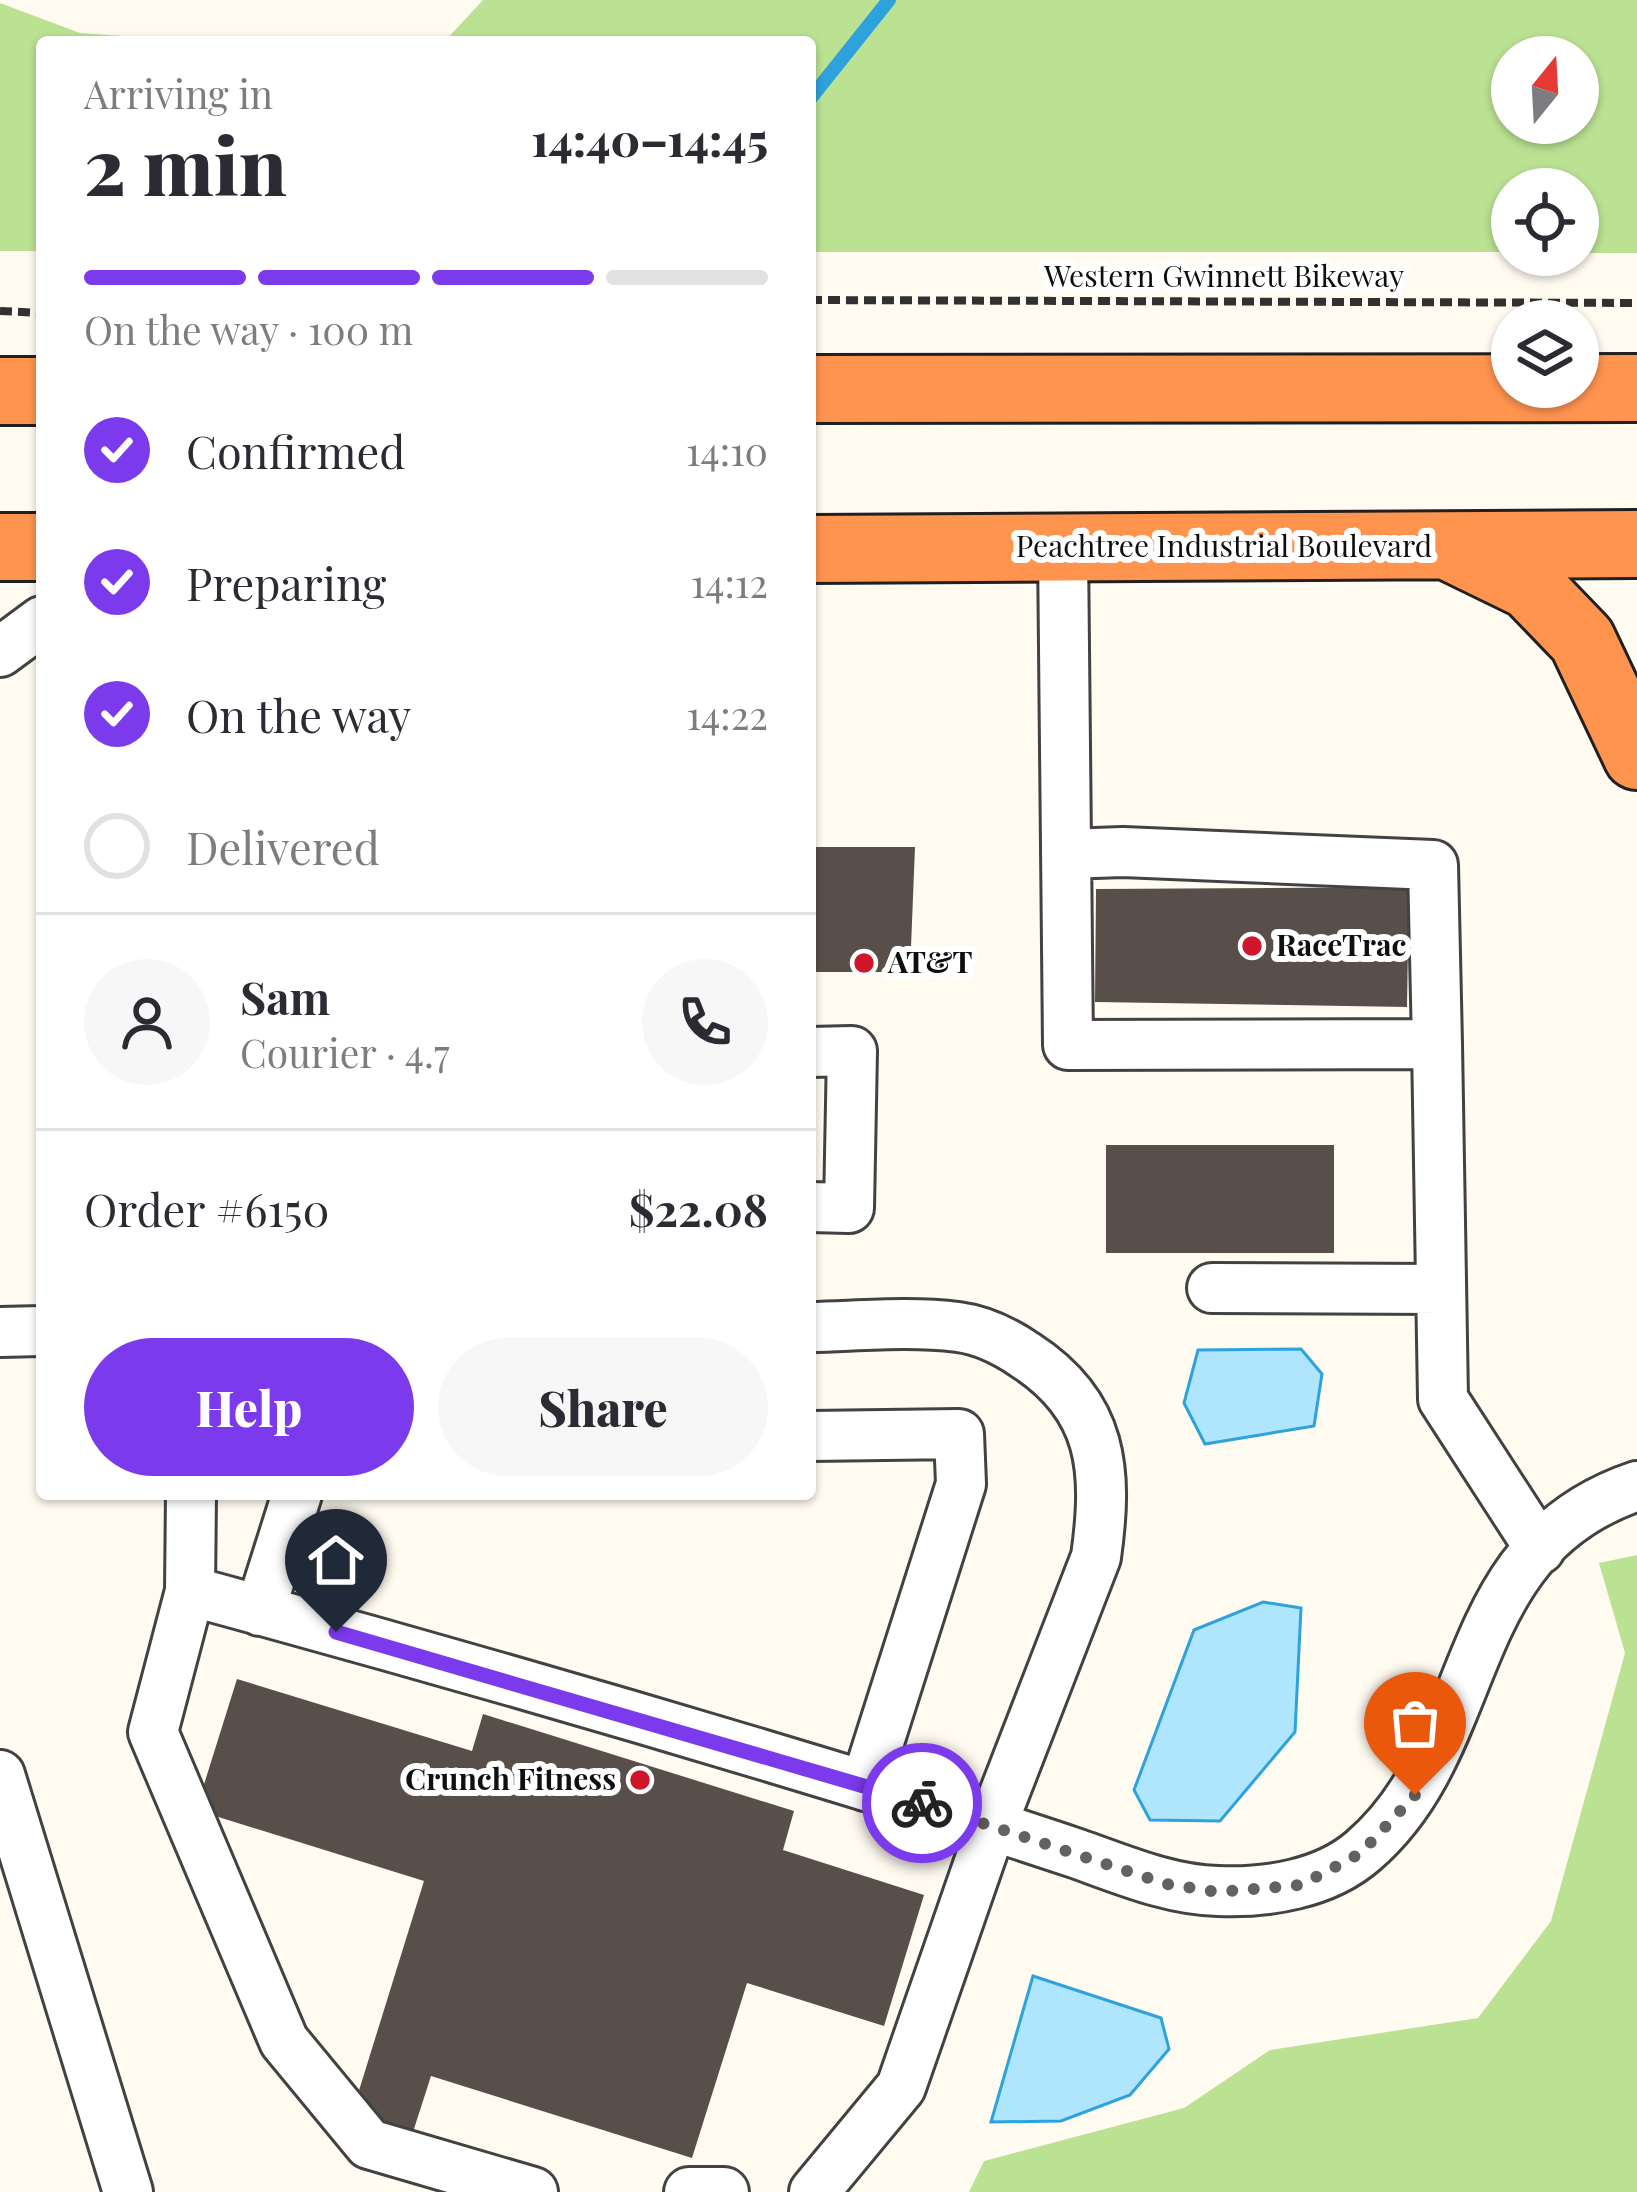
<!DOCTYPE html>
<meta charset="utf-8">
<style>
body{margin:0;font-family:"Playfair Display",serif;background:#f7f7f7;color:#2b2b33;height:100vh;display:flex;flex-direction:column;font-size:45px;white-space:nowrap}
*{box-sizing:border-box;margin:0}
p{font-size:39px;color:#7c7c81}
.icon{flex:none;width:66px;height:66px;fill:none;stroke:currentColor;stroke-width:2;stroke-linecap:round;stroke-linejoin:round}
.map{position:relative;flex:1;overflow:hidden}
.side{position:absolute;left:36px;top:36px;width:780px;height:1464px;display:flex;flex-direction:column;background:#fff;border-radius:12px;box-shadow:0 3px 9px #0004}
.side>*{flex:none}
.needle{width:78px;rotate:18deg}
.fabs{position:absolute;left:1491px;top:36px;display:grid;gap:24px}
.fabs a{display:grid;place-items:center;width:108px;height:108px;border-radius:50%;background:#fff;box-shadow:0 3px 9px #0004;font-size:60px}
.pin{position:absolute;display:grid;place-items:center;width:102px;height:102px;color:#fff;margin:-123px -51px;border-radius:50% 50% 50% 0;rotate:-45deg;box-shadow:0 0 12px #0007}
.pin .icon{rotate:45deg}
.courier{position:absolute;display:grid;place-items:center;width:120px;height:120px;margin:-60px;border:9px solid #7c3aed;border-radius:50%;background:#fff;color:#222;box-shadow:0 3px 15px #0007}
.headline em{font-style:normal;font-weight:800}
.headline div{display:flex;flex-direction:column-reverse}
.headline{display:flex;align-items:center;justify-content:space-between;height:204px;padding:0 48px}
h1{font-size:78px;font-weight:800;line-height:90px}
.bar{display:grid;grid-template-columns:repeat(4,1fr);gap:18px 12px;align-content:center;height:144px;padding:0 48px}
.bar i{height:15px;border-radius:9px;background:#e1e1e2}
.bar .on{background:#7c3aed}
.bar p{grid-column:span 4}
.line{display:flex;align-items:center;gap:30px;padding:0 48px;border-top:3px solid #e1e1e2}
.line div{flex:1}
.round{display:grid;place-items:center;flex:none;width:126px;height:126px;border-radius:63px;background:#f7f7f7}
ol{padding:0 48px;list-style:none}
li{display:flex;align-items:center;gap:36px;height:132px}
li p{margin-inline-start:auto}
li .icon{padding:12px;border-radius:50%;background:#7c3aed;color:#fff;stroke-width:4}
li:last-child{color:#7c7c81}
li i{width:66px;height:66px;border:6px solid #e1e1e2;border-radius:50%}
.primary-button{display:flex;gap:24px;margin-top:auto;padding:24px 48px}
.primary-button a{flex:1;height:138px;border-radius:72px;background:#7c3aed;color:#fff;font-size:48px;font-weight:800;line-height:138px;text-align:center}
.primary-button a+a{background:#f7f7f7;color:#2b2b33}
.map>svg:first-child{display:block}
.forest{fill:#bbe293;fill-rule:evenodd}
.water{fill:#afe5fd;stroke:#2da2dd;stroke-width:3}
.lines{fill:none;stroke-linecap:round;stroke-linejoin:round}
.stream{stroke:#2da2dd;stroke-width:14}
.building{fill:#594f4a}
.minor-casing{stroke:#424242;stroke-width:54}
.highway-casing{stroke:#202020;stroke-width:72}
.path{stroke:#313131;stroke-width:8;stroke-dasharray:12 6;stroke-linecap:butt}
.minor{stroke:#fff;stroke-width:48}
.highway{stroke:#ff944f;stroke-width:66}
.done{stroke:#63625e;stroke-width:12;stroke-dasharray:0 21.6}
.route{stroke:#7c3aed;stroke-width:15}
.poi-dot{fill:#d0162b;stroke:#fff;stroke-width:4.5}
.labels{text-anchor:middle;stroke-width:12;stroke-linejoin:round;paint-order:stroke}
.street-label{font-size:30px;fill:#0f0f0f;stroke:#fff}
.poi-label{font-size:30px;font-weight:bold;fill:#0f0f0f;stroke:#fff;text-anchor:start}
</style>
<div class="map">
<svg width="1637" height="2192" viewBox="0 0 1637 2192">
<rect width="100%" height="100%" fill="#fffbf1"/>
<!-- forest -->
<path class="forest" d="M 483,0 L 1637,0 L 1637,253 L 1578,253 L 1578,189 L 1512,189 L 1512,252 L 810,252 L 810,42 L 444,42 ZM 1512,57 L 1578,57 L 1578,123 L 1512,123 Z
M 0,3 L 80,33 L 210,42 L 42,42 L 42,251 L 0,251 Z
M 1637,1555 L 1637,2192 L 969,2192 L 984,2161 L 1184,2108 L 1270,2050 L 1478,2018 L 1551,1921 L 1625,1653 L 1599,1563 Z"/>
<!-- water -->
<path class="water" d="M 1301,1349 L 1322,1374 L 1314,1426 L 1205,1444 L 1184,1403 L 1198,1350 Z
M 1263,1602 L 1301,1608 L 1295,1732 L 1220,1821 L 1150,1820 L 1134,1790 L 1194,1630 Z
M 1033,1976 L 1161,2018 L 1169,2049 L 1130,2095 L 1061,2121 L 991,2122 Z"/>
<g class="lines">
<!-- stream -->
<path class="stream" d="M 810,99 L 889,0"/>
</g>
<!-- building -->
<path class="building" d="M 810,847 L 915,847 L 910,972 L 810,972 Z
M 1409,887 L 1407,1007 L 1095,1002 L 1096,889 Z
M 1106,1145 L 1334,1145 L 1334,1253 L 1106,1253 Z
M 237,1679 L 472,1751 L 483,1714 L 794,1811 L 783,1850 L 924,1895 L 884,2026 L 747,1983 L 692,2158 L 431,2076 L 413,2132 L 352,2113 L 424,1881 L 196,1810 Z"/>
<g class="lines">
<defs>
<path id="minor" d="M 1063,548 L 1068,1045 L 1437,1044 L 1443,1399 L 1540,1549
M 0,652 L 42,621
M 1066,854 L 1123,852 L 1433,865 L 1437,1044
M 810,1052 L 852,1051 L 849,1208 L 810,1207
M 1212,1288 L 1440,1289
M 810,1327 C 858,1326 910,1321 958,1327 C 981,1330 1006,1342 1025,1355 C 1104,1406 1108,1471 1096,1557 L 992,1825 L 901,2087 L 814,2192
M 0,1332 L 42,1331
M 810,1436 L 959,1434 L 961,1484 L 865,1786
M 191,1494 L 190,1591 C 429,1656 668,1725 905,1798 C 963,1816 1021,1835 1078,1854 C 1123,1870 1170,1890 1218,1891 C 1267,1893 1325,1884 1363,1851 C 1489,1743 1450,1549 1637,1486
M 190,1591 L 153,1732 L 284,2041 L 369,2144 L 533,2192
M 260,1611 L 297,1494
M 0,1775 L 128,2192
M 689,2192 L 724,2192"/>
<path id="highway" d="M 810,389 L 1637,388
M 0,391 L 42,391
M 0,547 L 42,547
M 810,549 L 1637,544
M 1454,549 L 1530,586 L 1582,640 L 1637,756"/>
</defs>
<!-- minor casing -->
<use href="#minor" class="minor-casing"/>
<!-- highway casing -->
<use href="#highway" class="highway-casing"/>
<!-- path -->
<path class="path" d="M 810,300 L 1637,303
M 0,311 L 42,313"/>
<!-- minor -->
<use href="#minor" class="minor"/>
<!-- highway -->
<use href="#highway" class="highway"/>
</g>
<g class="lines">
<!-- done -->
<path class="done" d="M 922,1803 L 1166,1884 L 1218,1892 L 1301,1885 L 1361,1853 L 1415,1795"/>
<!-- route -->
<path class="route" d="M 336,1632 L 922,1803"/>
</g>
<!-- markers -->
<g class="poi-dot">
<circle cx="1252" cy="946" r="12"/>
<circle cx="864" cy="963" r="12"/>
<circle cx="640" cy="1780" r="12"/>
</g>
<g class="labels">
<!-- street labels -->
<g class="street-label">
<text x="1224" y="287">Western Gwinnett Bikeway</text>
<text x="1224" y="557">Peachtree Industrial Boulevard</text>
</g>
<!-- poi labels -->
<g class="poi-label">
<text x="1276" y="956">RaceTrac</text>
<text x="888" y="973">AT&amp;T</text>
<text x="616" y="1790" text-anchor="end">Crunch Fitness</text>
</g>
</g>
</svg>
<div class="fabs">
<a><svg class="needle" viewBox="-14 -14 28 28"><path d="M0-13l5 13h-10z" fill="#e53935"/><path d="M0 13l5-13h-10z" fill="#7c7c81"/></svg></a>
<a><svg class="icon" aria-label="locate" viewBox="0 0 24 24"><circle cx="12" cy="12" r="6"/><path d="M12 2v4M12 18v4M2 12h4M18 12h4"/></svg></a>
<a><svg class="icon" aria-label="layers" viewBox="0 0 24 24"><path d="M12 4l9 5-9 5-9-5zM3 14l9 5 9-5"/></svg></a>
</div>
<div class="pin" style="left:1415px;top:1795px;background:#ea580c"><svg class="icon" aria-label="bag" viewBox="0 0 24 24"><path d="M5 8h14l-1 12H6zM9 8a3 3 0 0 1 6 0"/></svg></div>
<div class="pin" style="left:336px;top:1632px;background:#1f2937"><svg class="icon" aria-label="home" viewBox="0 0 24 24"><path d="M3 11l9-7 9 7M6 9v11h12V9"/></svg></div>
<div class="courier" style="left:922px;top:1803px"><svg class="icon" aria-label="bike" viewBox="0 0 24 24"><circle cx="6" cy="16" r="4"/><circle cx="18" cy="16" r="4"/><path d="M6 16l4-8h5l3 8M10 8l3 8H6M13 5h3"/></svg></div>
<section class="side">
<div class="headline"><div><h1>2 min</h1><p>Arriving in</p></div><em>14:40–14:45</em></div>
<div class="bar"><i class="on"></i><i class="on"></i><i class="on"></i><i></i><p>On the way · 100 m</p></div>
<ol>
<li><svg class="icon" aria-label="check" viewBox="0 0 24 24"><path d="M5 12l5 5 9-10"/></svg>Confirmed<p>14:10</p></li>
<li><svg class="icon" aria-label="check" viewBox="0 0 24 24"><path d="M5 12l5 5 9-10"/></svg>Preparing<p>14:12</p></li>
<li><svg class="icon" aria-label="check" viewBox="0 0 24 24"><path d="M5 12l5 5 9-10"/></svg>On the way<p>14:22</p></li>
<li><i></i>Delivered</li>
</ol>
<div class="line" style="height:216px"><a class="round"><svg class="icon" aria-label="person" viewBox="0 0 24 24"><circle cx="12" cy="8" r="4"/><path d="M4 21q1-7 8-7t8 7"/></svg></a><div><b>Sam</b><p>Courier · 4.7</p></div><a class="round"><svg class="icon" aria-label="phone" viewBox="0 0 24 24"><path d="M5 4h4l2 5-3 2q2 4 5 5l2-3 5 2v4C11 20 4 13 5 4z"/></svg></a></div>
<div class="line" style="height:156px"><div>Order #6150</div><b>$22.08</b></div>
<div class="primary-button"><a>Help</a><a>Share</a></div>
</section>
</div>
